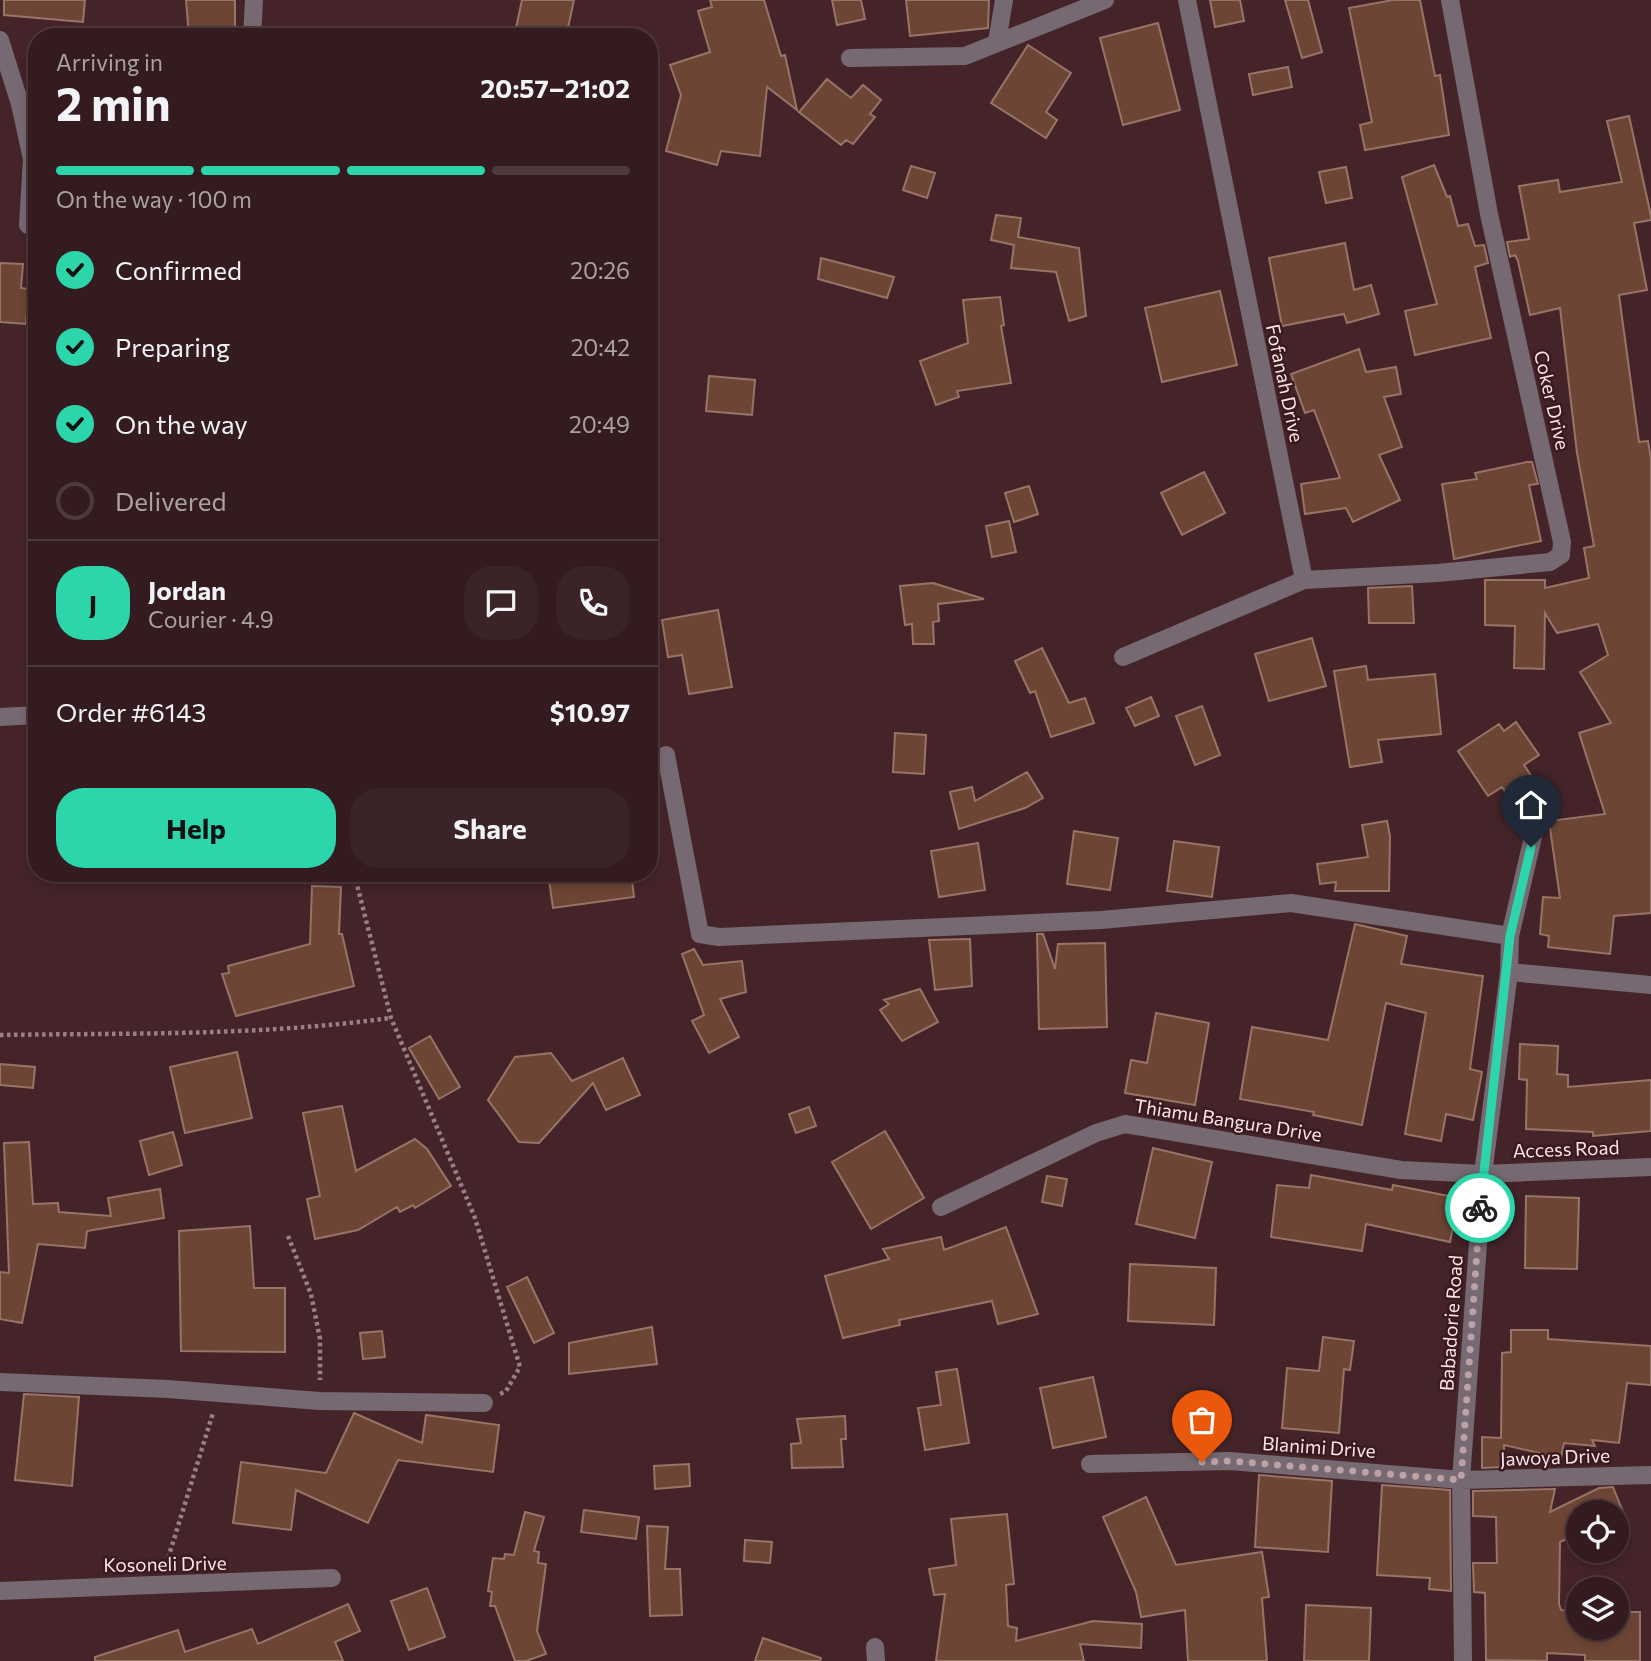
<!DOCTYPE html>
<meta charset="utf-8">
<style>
body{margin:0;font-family:Commissioner,sans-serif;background:#3b2428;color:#f1f3f6;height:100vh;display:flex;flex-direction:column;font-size:26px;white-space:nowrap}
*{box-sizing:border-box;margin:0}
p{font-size:23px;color:#a9a1a4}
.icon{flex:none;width:38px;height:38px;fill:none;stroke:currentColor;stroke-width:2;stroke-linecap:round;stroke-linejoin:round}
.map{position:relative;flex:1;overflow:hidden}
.drawer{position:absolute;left:28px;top:28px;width:630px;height:854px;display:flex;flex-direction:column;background:#331b1f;border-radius:28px;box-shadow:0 4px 10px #0003,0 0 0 2px #4e393d}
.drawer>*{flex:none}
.tools{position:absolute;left:1566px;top:1500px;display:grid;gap:14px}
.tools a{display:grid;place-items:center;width:63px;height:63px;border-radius:50%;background:#331b1f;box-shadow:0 4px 10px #0003,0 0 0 2px #4e393d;font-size:35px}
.pin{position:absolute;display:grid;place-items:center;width:60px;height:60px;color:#fff;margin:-72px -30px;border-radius:50% 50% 50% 0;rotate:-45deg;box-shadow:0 0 7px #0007}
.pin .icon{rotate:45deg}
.courier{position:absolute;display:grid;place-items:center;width:70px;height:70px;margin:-35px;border:5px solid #2dd5ab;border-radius:50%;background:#fff;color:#222;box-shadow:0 2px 9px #0007}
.head em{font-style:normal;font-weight:700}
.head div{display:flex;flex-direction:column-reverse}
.head{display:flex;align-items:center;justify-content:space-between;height:119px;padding:0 28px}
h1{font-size:46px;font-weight:700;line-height:52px}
.bar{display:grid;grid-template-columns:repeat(4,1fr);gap:10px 7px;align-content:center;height:84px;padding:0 28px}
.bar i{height:9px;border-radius:5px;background:#4e393d}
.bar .selected{background:#2dd5ab}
.bar p{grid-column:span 4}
.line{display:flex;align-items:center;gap:18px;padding:0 28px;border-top:2px solid #4e393d}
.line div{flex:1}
.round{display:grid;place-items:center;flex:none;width:74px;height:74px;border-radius:28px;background:#3b2428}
ol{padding:0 28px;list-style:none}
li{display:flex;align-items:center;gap:21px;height:77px}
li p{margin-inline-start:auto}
li .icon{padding:7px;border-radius:50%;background:#2dd5ab;color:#111;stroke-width:4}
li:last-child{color:#a9a1a4}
li i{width:38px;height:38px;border:4px solid #4e393d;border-radius:50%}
.primary-button{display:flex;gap:14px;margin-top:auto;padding:14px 28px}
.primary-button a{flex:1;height:80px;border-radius:28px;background:#2dd5ab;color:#111;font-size:28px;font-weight:700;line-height:80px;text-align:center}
.primary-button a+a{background:#3b2428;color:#f1f3f6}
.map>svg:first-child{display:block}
.building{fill:#6d4535;stroke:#987467;stroke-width:2}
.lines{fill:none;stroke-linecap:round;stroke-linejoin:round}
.path{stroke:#9b7f83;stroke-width:4.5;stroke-dasharray:3.5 3.5;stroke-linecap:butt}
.minor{stroke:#766972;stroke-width:18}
.done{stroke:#bca1a5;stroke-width:7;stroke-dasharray:0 12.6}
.route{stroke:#2dd5ab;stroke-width:9}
.labels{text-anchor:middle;stroke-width:5;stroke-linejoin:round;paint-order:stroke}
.street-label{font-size:19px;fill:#fce5e8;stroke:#391a1f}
</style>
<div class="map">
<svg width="1651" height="1661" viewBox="0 0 1651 1661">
<rect width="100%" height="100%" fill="#442429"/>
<!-- building -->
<path class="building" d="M 4,0 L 85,0 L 83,22 L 4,15 Z
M 186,0 L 235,0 L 235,35 L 189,37 Z
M 522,0 L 574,0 L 566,37 L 514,37 Z
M 710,0 L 764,0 L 781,56 L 785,55 L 797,110 L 767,87 L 760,156 L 721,151 L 717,165 L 666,151 L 681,95 L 670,65 L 710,52 L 698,11 L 712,7 Z
M 832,0 L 861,0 L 865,19 L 837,25 Z
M 906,0 L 989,0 L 988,28 L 910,36 Z
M 1210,0 L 1240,0 L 1244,21 L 1215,27 Z
M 1285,0 L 1308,0 L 1322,52 L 1302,58 Z
M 1393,0 L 1420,0 L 1435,76 L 1440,75 L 1449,135 L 1365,150 L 1360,125 L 1372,122 L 1349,8 Z
M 1158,23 L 1180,110 L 1123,125 L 1100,38 Z
M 1028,45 L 1071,73 L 1046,112 L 1057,120 L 1046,138 L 991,103 Z
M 1288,67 L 1292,87 L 1253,95 L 1249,74 Z
M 827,79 L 851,98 L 863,85 L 881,100 L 870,114 L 875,117 L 853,144 L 846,140 L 841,145 L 799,112 Z
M 1629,116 L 1651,216 L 1651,220 L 1634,223 L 1647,290 L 1619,295 L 1639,442 L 1648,441 L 1651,459 L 1651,913 L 1614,916 L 1610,954 L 1548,947 L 1549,936 L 1540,934 L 1543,897 L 1560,898 L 1549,821 L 1605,814 L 1579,733 L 1611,723 L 1580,672 L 1608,655 L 1598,624 L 1557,633 L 1545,613 L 1544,669 L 1514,668 L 1515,626 L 1485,625 L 1485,580 L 1545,580 L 1545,588 L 1589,578 L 1584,548 L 1594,546 L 1577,453 L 1560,308 L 1530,315 L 1518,261 L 1515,255 L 1510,257 L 1507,242 L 1529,239 L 1519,186 L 1558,180 L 1560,192 L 1622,182 L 1607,121 Z
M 1434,165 L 1447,197 L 1450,196 L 1458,226 L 1468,224 L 1475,246 L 1484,245 L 1488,263 L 1475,267 L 1491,338 L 1415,355 L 1405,311 L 1437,304 L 1402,177 Z
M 911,166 L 935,173 L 927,198 L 903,190 Z
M 1346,167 L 1352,198 L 1326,203 L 1319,172 Z
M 996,215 L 1021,218 L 1018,237 L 1079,248 L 1086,316 L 1069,321 L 1056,272 L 1011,268 L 1014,245 L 991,240 Z
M 1345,243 L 1354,290 L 1371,285 L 1379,314 L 1347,323 L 1344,314 L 1282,326 L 1269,258 Z
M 821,258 L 894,277 L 887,298 L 818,279 Z
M 0,263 L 23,264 L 21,288 L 29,289 L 26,324 L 0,322 Z
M 1220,291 L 1237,365 L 1162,382 L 1145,308 Z
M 1000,297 L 1004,325 L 1001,326 L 1011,383 L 957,391 L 959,397 L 936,405 L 920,361 L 968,343 L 963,300 Z
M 1359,349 L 1366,372 L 1396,367 L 1401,394 L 1384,397 L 1402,447 L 1379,455 L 1400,500 L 1353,522 L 1346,508 L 1305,514 L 1301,484 L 1340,478 L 1314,410 L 1305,413 L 1291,374 Z
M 709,376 L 755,380 L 752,415 L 706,411 Z
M 1527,462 L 1532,462 L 1538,484 L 1529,485 L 1541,541 L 1454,559 L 1442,484 L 1477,479 L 1475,473 Z
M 1204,472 L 1225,513 L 1182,535 L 1161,493 Z
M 1029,486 L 1038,514 L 1014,522 L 1005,493 Z
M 1009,521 L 1016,552 L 992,557 L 986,526 Z
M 933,583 L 984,599 L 938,604 L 939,621 L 933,622 L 934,644 L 913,644 L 912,624 L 905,625 L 900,586 Z
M 1412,586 L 1414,623 L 1369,623 L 1368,588 Z
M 718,610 L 732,687 L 689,694 L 682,655 L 668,657 L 662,620 Z
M 1312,638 L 1326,686 L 1269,701 L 1255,654 Z
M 1042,648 L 1069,703 L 1085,698 L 1094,723 L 1051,737 L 1035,691 L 1030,693 L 1015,661 Z
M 1366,666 L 1368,680 L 1435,674 L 1441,734 L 1378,740 L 1382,762 L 1350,767 L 1334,671 Z
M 1151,697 L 1159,716 L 1135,726 L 1126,708 Z
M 1202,706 L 1220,755 L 1195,765 L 1176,716 Z
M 1516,722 L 1539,755 L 1524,765 L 1532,777 L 1507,794 L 1502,787 L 1488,796 L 1458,751 L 1499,724 L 1504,731 Z
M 895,733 L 926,735 L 924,774 L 893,772 Z
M 1027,772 L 1043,798 L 1025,808 L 959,829 L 950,792 L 972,787 L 975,801 Z
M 1387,821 L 1390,836 L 1389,891 L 1335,891 L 1336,882 L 1320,884 L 1317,864 L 1368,857 L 1362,825 Z
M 1074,831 L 1118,838 L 1110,890 L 1067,884 Z
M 1174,841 L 1219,847 L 1212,897 L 1167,891 Z
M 978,843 L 985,890 L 939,897 L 931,851 Z
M 548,873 L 631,873 L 634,897 L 553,908 Z
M 312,886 L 341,887 L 339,934 L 342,934 L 354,986 L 236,1016 L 222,974 L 229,973 L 228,966 L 310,944 Z
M 1355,924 L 1407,936 L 1401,964 L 1483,976 L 1470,1069 L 1482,1072 L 1473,1120 L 1446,1114 L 1441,1141 L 1405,1134 L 1426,1013 L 1386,1003 L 1362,1125 L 1313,1115 L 1314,1112 L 1240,1099 L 1252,1027 L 1328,1040 Z
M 1037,934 L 1043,934 L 1055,969 L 1058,944 L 1105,943 L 1107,1027 L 1039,1029 Z
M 970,939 L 972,986 L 935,990 L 929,940 Z
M 694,949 L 703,965 L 742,961 L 746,992 L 720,999 L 739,1037 L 709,1053 L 692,1021 L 704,1015 L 682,954 Z
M 920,989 L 938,1022 L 902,1041 L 880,1010 L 889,1004 L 884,1000 Z
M 1156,1013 L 1209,1023 L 1195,1105 L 1125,1093 L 1131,1060 L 1147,1063 Z
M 430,1036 L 460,1087 L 439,1099 L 409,1048 Z
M 1520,1044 L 1558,1046 L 1557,1074 L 1568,1075 L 1568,1087 L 1651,1080 L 1651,1131 L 1593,1136 L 1593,1132 L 1526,1129 L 1527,1080 L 1519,1079 Z
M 237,1052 L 252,1118 L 185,1133 L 170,1067 Z
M 551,1053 L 572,1081 L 623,1058 L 640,1095 L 606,1110 L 593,1083 L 539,1143 L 519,1142 L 488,1100 L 515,1057 Z
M 0,1064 L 35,1067 L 33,1088 L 0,1085 Z
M 342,1106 L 356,1171 L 415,1139 L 427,1149 L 451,1186 L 415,1208 L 413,1205 L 400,1212 L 397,1207 L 358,1230 L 315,1239 L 307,1199 L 320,1196 L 303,1113 Z
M 809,1107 L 816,1126 L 796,1133 L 789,1114 Z
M 885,1131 L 924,1198 L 871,1229 L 832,1162 Z
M 173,1132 L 182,1165 L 149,1175 L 140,1141 Z
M 29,1142 L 33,1204 L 58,1203 L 59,1212 L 111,1216 L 108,1198 L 160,1189 L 164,1218 L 87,1231 L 85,1248 L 38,1244 L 22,1323 L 0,1319 L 0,1272 L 9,1273 L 4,1143 Z
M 1153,1148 L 1212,1162 L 1195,1238 L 1136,1224 Z
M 1311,1175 L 1392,1190 L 1393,1185 L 1459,1198 L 1450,1242 L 1366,1224 L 1362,1251 L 1271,1237 L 1277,1185 L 1309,1188 Z
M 1047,1176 L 1067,1179 L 1062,1206 L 1042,1202 Z
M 1526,1196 L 1579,1198 L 1577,1269 L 1525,1268 Z
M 250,1226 L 254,1288 L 285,1288 L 285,1352 L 181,1351 L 179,1231 Z
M 1006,1227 L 1038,1314 L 998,1324 L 992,1301 L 899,1320 L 900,1325 L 843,1338 L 825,1276 L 889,1259 L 883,1249 L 941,1237 L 944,1250 Z
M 1130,1264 L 1216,1268 L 1214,1325 L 1128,1321 Z
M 527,1277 L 554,1333 L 534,1343 L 507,1287 Z
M 652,1327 L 657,1364 L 569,1374 L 569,1343 Z
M 1511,1330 L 1548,1330 L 1548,1339 L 1651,1346 L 1651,1385 L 1627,1383 L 1619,1443 L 1592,1440 L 1595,1446 L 1564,1443 L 1561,1458 L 1504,1445 L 1504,1467 L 1482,1468 L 1482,1437 L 1501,1438 L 1502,1353 L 1511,1352 Z
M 382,1331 L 385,1357 L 363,1359 L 360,1333 Z
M 1323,1337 L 1354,1341 L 1350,1370 L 1344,1369 L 1339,1433 L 1282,1428 L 1287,1368 L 1319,1371 Z
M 957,1369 L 969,1443 L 925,1450 L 918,1408 L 941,1405 L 936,1372 Z
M 1093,1377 L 1106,1437 L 1053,1448 L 1040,1388 Z
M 24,1394 L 79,1397 L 72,1486 L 15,1480 Z
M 354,1413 L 422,1443 L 426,1415 L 499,1425 L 493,1472 L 398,1460 L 368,1523 L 296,1490 L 291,1530 L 233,1523 L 241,1462 L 326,1473 Z
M 845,1416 L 846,1439 L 841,1439 L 843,1467 L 792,1468 L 791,1444 L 801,1443 L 797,1419 Z
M 689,1464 L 690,1486 L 655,1489 L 654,1466 Z
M 1259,1475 L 1332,1481 L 1328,1552 L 1255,1547 Z
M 1382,1485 L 1450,1490 L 1451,1591 L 1429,1589 L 1430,1578 L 1377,1575 Z
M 1613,1487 L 1623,1512 L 1578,1512 L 1578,1534 L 1560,1542 L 1559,1604 L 1561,1610 L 1578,1611 L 1578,1628 L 1617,1628 L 1617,1612 L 1640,1612 L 1640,1661 L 1585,1661 L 1585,1655 L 1547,1653 L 1547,1661 L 1486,1660 L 1485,1593 L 1474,1592 L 1473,1563 L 1497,1563 L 1496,1517 L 1473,1516 L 1473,1491 L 1555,1489 L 1550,1512 L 1599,1488 Z
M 1146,1497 L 1176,1565 L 1262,1552 L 1269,1597 L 1262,1598 L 1267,1661 L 1188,1661 L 1185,1610 L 1141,1617 L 1136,1592 L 1103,1517 Z
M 584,1510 L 639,1517 L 636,1539 L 581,1532 Z
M 525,1512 L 544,1517 L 534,1551 L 539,1552 L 538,1563 L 546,1564 L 537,1631 L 546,1654 L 526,1661 L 515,1661 L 495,1606 L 490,1606 L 492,1592 L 488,1591 L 493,1558 L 504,1559 L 505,1554 L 514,1555 Z
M 1007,1514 L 1014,1584 L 1006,1585 L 1008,1626 L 1017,1628 L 1016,1641 L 1093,1621 L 1142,1624 L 1141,1648 L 1080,1644 L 1084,1661 L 936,1661 L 945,1594 L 934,1595 L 929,1569 L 956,1565 L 951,1519 Z
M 647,1526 L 668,1527 L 665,1569 L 680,1569 L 682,1615 L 650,1616 Z
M 745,1540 L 772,1542 L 770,1563 L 744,1561 Z
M 427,1588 L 445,1637 L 409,1650 L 391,1601 Z
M 348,1604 L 360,1631 L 335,1642 L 343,1661 L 95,1661 L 95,1657 L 178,1630 L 185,1652 L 252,1629 L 258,1644 Z
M 1306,1605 L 1371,1608 L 1369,1661 L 1304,1661 Z
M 763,1638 L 821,1658 L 820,1661 L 755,1661 Z"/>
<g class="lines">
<!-- path -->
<path class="path" d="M 354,873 L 391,1018 L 475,1218 L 520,1367 L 506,1391 L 500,1394
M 0,1035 C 131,1033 260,1036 390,1018
M 288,1236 L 311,1294 L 320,1339 L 320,1380
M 166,1565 L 213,1413"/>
<!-- minor -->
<path class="minor" d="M 1187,0 L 1304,580
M 252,37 L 254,0
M 0,40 L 20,104 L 32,159 L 28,225
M 997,42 L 1004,0
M 850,58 L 965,56 L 1105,0
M 1123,657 L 1304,580 L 1438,573 L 1550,562 L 1561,555 L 1562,542 L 1489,214 L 1450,0
M 0,717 L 37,715
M 666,755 L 700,934 L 719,937 L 1101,920 L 1291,903 L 1510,936
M 1509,972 L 1651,985
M 941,1207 L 1096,1133 L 1125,1124 L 1401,1170 L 1483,1174 L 1651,1167
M 0,1382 L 168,1389 L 319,1401 L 484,1403
M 1090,1464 L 1230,1461 L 1461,1480 L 1651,1475
M 0,1591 L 332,1578
M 875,1647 L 876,1661
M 1463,1661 L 1461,1480 L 1483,1174 L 1509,972 L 1510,936 L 1536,824"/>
</g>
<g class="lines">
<!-- done -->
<path class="done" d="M 1202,1462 L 1230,1461 L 1461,1480 L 1480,1208"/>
<!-- route -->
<path class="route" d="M 1480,1208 L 1510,936 L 1531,847"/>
</g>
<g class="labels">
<!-- street labels -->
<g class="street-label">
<text transform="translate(1285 383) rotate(78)" y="7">Fofanah Drive</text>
<text transform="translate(1552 400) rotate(77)" y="7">Coker Drive</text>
<text transform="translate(1228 1120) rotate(9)" y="7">Thiamu Bangura Drive</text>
<text transform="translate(1566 1149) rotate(-2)" y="7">Access Road</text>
<text transform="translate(1451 1323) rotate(-86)" y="7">Babadorie Road</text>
<text transform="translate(1319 1447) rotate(4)" y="7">Blanimi Drive</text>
<text transform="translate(1555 1457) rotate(-2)" y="7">Jawoya Drive</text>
<text transform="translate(165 1564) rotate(-1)" y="7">Kosoneli Drive</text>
</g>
</g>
</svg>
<div class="tools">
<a><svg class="icon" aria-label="locate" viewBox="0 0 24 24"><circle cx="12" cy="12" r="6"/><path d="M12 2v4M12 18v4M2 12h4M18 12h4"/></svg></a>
<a><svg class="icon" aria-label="layers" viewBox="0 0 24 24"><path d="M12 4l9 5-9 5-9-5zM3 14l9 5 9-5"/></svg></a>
</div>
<div class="pin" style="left:1202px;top:1462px;background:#ea580c"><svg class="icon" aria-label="bag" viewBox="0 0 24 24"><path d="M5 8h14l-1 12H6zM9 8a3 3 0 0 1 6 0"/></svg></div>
<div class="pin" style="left:1531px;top:847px;background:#1f2937"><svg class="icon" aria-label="home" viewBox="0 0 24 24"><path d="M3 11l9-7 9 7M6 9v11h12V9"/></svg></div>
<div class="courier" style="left:1480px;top:1208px"><svg class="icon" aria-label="bike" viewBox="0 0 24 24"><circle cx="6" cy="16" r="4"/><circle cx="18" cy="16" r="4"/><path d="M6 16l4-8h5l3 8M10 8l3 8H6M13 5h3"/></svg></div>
<section class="drawer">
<div class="head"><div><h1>2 min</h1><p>Arriving in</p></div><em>20:57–21:02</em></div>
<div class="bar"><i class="selected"></i><i class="selected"></i><i class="selected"></i><i></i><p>On the way · 100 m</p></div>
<ol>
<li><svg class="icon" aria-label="check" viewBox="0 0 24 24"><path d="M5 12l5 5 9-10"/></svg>Confirmed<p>20:26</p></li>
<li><svg class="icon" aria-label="check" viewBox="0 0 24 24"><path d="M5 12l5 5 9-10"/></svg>Preparing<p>20:42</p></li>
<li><svg class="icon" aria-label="check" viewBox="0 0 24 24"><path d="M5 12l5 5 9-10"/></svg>On the way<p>20:49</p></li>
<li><i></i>Delivered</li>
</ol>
<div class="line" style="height:126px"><b class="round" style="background:#2dd5ab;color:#111">J</b><div><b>Jordan</b><p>Courier · 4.9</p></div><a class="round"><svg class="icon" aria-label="chat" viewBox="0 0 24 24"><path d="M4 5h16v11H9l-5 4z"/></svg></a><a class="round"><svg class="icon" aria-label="phone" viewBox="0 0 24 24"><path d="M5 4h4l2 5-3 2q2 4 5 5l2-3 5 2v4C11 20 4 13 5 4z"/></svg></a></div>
<div class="line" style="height:91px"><div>Order #6143</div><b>$10.97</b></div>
<div class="primary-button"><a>Help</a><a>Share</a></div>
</section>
</div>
